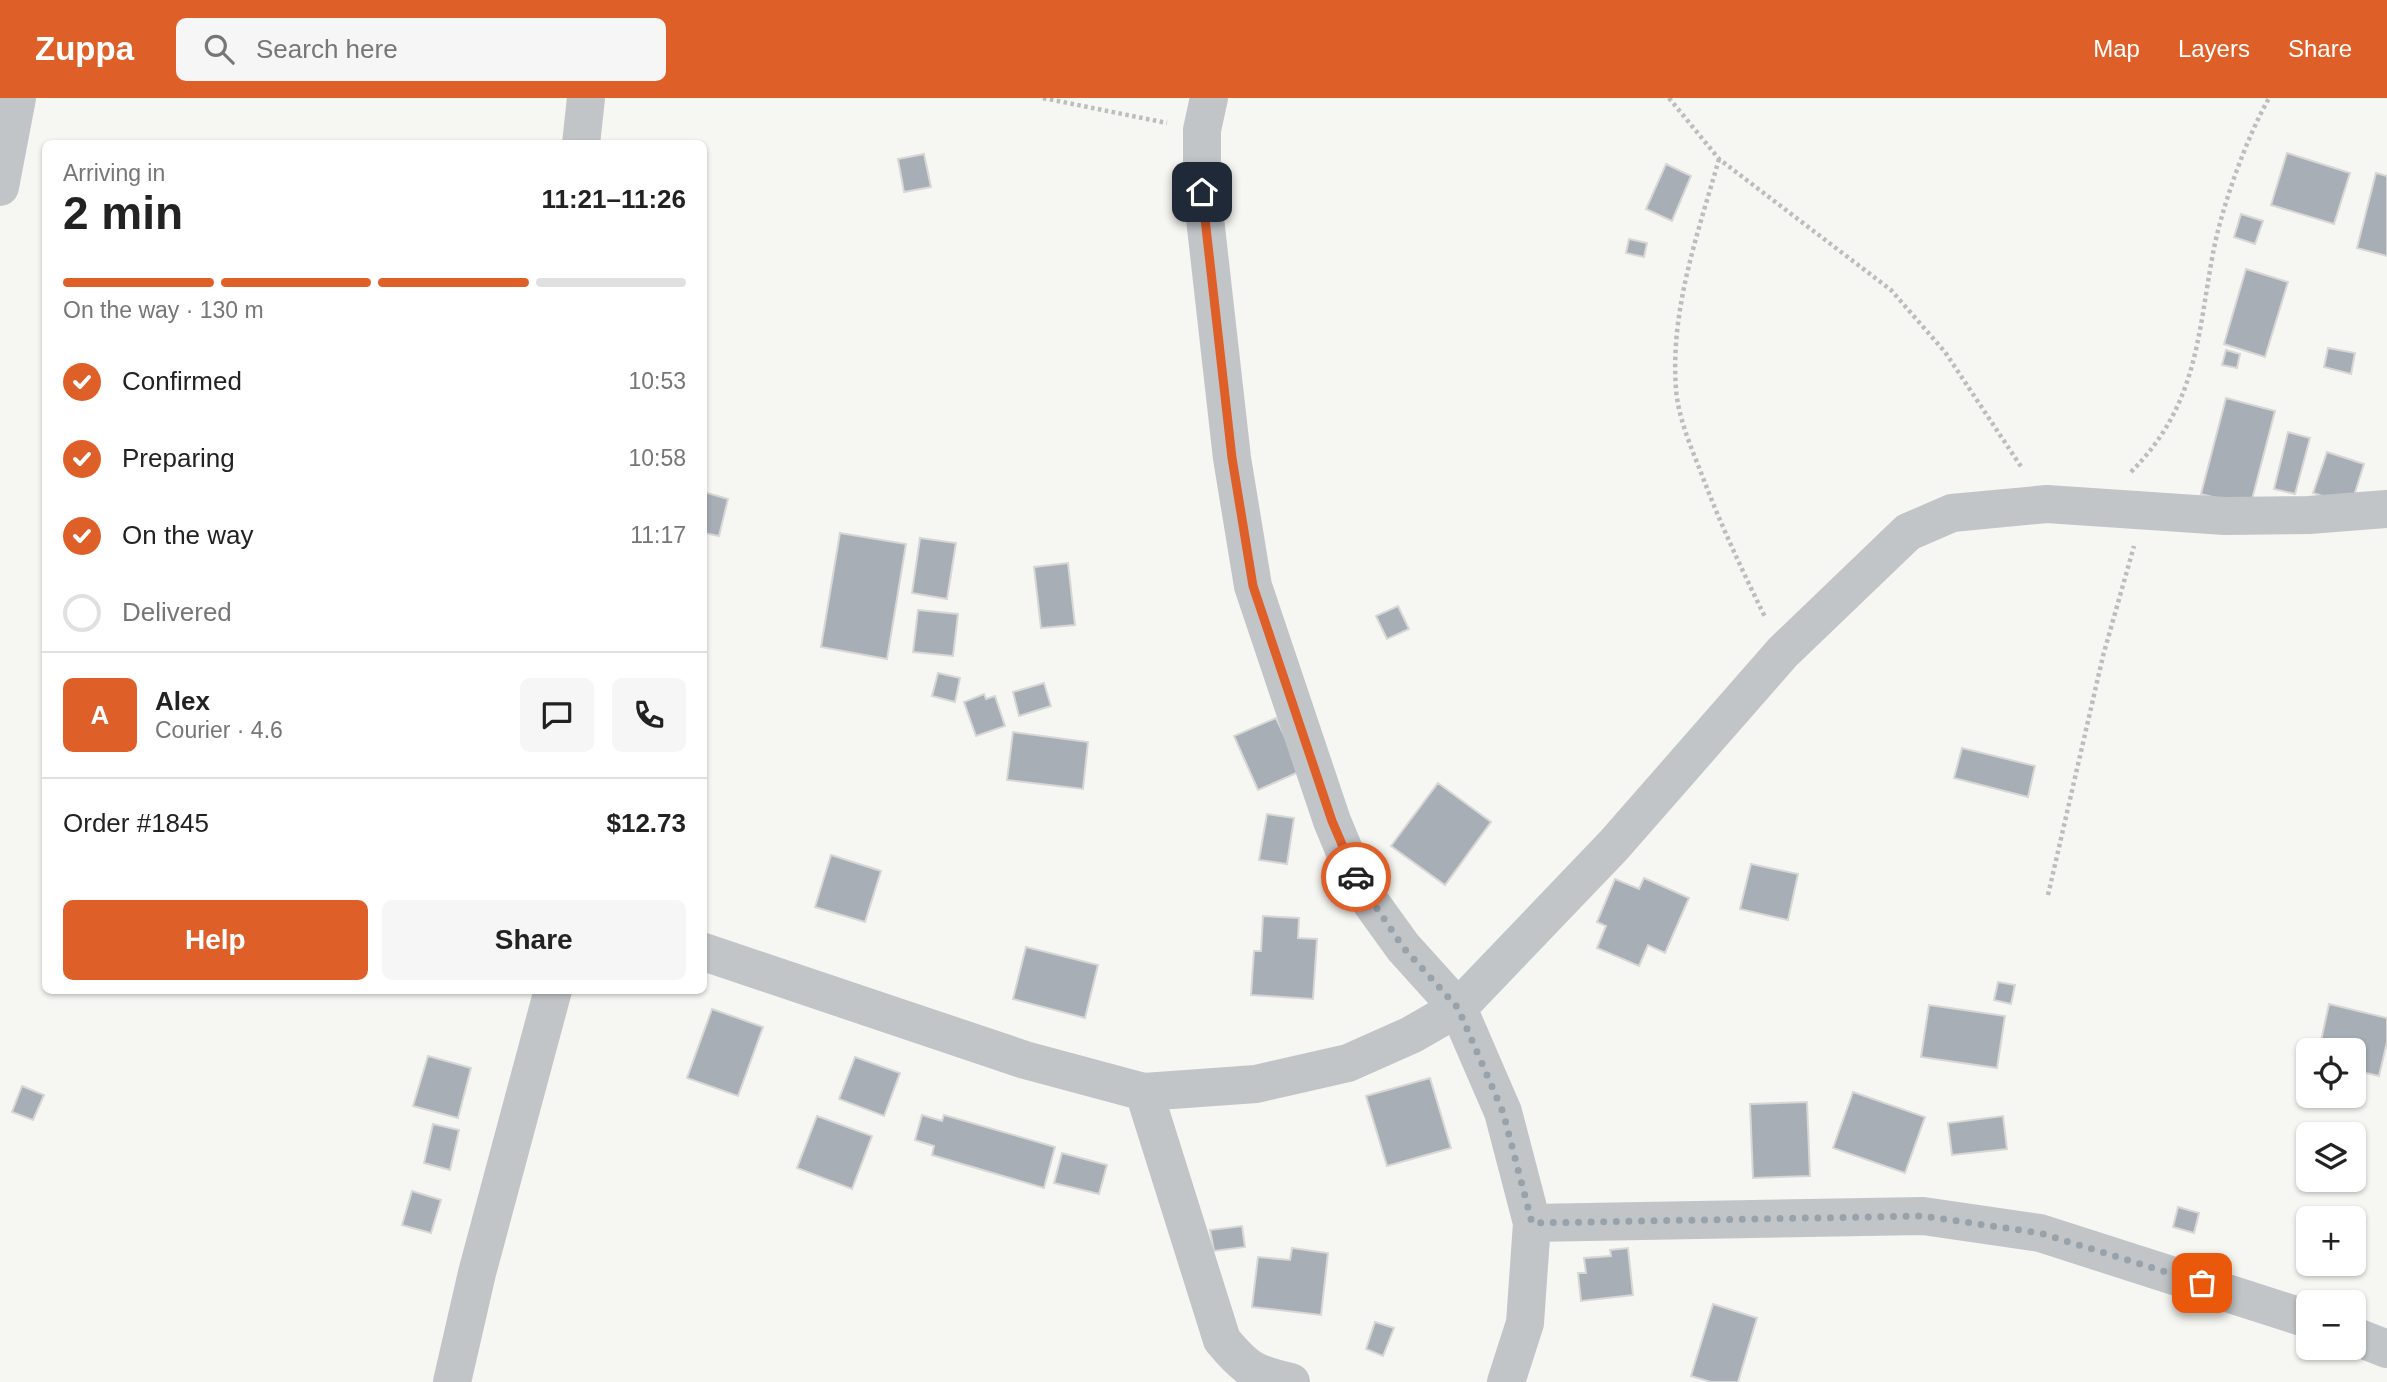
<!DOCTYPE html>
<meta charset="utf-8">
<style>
body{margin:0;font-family:Arial,sans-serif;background:#f6f6f6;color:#222;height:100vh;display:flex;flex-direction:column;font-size:26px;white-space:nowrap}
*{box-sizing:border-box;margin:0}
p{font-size:23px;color:#767676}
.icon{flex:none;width:38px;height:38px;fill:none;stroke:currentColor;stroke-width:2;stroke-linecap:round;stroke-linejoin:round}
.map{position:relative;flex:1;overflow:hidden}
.details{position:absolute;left:42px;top:42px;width:665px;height:854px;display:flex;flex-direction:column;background:#fff;border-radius:10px;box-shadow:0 2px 5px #0004}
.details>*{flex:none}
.tools{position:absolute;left:2296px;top:940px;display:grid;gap:14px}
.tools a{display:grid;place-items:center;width:70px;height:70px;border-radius:10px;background:#fff;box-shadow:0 2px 5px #0004;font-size:35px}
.pin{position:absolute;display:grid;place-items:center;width:60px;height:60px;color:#fff;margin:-30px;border-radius:14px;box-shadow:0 4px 10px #0006}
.courier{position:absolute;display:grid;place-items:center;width:70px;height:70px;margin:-35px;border:5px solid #df5f29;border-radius:50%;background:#fff;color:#222;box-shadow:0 2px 9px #0007}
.headline em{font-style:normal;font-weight:800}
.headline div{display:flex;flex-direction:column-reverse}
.headline{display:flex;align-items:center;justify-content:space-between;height:119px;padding:0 21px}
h1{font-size:46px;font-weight:800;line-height:52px}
.bar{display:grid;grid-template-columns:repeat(4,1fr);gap:10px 7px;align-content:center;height:84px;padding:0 21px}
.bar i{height:9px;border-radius:5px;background:#e0e0e0}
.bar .selected{background:#df5f29}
.bar p{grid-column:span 4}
.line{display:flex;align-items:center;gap:18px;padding:0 21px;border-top:2px solid #e0e0e0}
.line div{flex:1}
.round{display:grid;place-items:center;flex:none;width:74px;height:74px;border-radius:10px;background:#f6f6f6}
ol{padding:0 21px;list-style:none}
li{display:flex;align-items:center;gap:21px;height:77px}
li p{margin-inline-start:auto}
li .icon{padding:7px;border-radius:50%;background:#df5f29;color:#fff;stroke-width:4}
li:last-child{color:#767676}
li i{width:38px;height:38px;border:4px solid #e0e0e0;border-radius:50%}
.button{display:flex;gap:14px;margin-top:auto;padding:14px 21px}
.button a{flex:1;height:80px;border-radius:10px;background:#df5f29;color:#fff;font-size:28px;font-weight:800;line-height:80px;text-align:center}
.button a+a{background:#f6f6f6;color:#222}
header{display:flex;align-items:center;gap:42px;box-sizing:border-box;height:98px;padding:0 35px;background:#df5f29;color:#fff}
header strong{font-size:33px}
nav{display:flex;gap:38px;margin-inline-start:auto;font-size:24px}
.search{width:490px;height:63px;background:#f6f6f6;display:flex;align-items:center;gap:18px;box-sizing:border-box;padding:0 24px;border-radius:10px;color:#767676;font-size:26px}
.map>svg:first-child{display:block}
.building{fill:#a7aeb5;stroke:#d7d7d5;stroke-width:2}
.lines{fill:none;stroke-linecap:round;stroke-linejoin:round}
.path{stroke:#bbbdbf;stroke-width:4.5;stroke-dasharray:3.5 3.5;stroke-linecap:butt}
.minor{stroke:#c1c5c8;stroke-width:38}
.tertiary{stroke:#c1c5c8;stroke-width:38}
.done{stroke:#98a2aa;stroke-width:7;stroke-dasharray:0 12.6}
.route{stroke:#df5f29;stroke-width:9}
</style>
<header>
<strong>Zuppa</strong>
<div class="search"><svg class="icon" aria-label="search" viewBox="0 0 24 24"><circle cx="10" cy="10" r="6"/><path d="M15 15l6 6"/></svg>Search here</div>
<nav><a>Map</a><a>Layers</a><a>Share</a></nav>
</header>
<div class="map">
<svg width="2387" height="1284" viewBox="0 0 2387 1284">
<rect width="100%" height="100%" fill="#f6f6f2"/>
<!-- building -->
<path class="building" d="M 2287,55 L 2350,75 L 2334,126 L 2271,107 Z
M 924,56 L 931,89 L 904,94 L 898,61 Z
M 1666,66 L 1691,78 L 1672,123 L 1646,111 Z
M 2376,75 L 2387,78 L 2387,158 L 2357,150 Z
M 2241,116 L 2263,123 L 2255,146 L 2234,139 Z
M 1629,141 L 1647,145 L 1644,159 L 1626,155 Z
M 2246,171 L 2288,184 L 2265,259 L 2224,246 Z
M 2328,250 L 2355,255 L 2351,276 L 2324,269 Z
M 2226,252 L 2240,256 L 2237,270 L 2222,267 Z
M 2226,300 L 2275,313 L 2250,409 L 2201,396 Z
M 2288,334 L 2310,340 L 2295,396 L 2274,391 Z
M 2327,354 L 2364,366 L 2351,407 L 2313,395 Z
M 704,394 L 728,401 L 719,438 L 704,435 Z
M 840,435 L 906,446 L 887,561 L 821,549 Z
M 920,440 L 956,445 L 947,501 L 912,495 Z
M 1068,465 L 1075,527 L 1041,530 L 1034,469 Z
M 1398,508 L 1409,531 L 1387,541 L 1376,518 Z
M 918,512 L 958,516 L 953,558 L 913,554 Z
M 938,575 L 960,580 L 955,604 L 932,598 Z
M 1044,585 L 1051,608 L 1019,618 L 1013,594 Z
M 984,596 L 986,601 L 995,598 L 1005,628 L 976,638 L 964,604 Z
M 1276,620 L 1301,673 L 1258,692 L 1234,638 Z
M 1013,634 L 1088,644 L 1083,691 L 1007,682 Z
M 1962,650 L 2035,668 L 2028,699 L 1954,680 Z
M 1438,685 L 1491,724 L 1445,787 L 1391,748 Z
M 1267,716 L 1294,720 L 1287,766 L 1259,762 Z
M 831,757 L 881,773 L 865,824 L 815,809 Z
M 1751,766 L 1798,776 L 1788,822 L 1740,811 Z
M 1644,780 L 1689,800 L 1665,855 L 1648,847 L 1639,868 L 1597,850 L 1606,828 L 1597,824 L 1615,781 L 1639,791 Z
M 1263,818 L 1299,820 L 1298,840 L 1317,841 L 1313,901 L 1251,897 L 1254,853 L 1261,853 Z
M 1026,849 L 1098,867 L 1085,920 L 1013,901 Z
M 1998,884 L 2015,887 L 2011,906 L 1994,902 Z
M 2329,906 L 2387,920 L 2387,944 L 2379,978 L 2354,972 L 2354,952 L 2319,952 Z
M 1929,907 L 2005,918 L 1997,970 L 1921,959 Z
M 712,911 L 763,929 L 738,998 L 687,980 Z
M 428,958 L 471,970 L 458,1020 L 413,1008 Z
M 855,959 L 900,975 L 884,1018 L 839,1001 Z
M 1430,980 L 1451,1050 L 1387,1068 L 1366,998 Z
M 22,988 L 44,997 L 33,1022 L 12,1014 Z
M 1853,994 L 1925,1019 L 1905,1075 L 1833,1050 Z
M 1807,1004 L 1810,1078 L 1753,1080 L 1750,1006 Z
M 922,1017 L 942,1023 L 944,1017 L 1055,1049 L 1044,1090 L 932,1057 L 934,1048 L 915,1042 Z
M 817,1018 L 872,1038 L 852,1091 L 797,1070 Z
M 2003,1018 L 2007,1051 L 1952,1057 L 1948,1025 Z
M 433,1026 L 459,1032 L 450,1072 L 424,1065 Z
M 1062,1055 L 1107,1067 L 1099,1096 L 1054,1085 Z
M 412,1093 L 441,1102 L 431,1135 L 402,1127 Z
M 2178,1109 L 2199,1115 L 2194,1135 L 2173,1129 Z
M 1242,1128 L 1245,1149 L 1214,1153 L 1210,1132 Z
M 1292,1150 L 1328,1155 L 1321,1217 L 1252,1209 L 1258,1159 L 1290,1162 Z
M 1628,1150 L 1633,1197 L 1581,1203 L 1578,1175 L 1586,1175 L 1584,1160 L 1611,1158 L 1610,1152 Z
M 1713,1206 L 1757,1220 L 1738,1284 L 1711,1284 L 1691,1278 Z
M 1375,1224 L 1394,1230 L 1383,1258 L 1366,1251 Z"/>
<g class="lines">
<!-- path -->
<path class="path" d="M 1043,0 L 1167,25
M 1669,0 L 1719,61 L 1891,192 L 1945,254 L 2022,370
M 1719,61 C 1698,135 1670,212 1676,291 C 1678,318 1690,347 1700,372 C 1719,423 1741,470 1765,519
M 2131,374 C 2197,307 2197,242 2213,155 C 2222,108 2246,41 2269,0
M 2048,797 L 2103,558 L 2134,448"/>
<!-- minor -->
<path class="minor" d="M 1209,0 L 1202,32 L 1202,94 L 1232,360 L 1253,488 L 1332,723 L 1359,788 L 1403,849 L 1458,910 L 1503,1014 L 1532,1125 L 1525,1225 L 1506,1284
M 581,46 L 586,0
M 704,854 L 1025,962 L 1144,994 L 1256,986 L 1348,965 L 1411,937 L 1458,910 L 1614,747 L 1783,554 L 1908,434 L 1952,415 L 2047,406 L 2225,418 L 2309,417 L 2387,411
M 1144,994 L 1222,1242 C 1246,1271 1254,1276 1291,1284
M 1532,1125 L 1923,1118 L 2040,1135 L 2308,1221
M 2354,1238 L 2387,1251
M 452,1284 L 477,1175 L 553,892"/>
<!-- tertiary -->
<path class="tertiary" d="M 0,89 L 17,0"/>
</g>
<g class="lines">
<!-- done -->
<path class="done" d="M 1356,779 L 1403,849 L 1458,910 L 1503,1014 L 1532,1125 L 1923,1118 L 2040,1135 L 2202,1185"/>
<!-- route -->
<path class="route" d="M 1202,94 L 1232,360 L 1253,488 L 1332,723 L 1356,779"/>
</g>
</svg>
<div class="tools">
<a><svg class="icon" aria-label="locate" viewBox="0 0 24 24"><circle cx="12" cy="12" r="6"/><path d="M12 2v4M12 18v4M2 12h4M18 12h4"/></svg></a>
<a><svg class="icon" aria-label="layers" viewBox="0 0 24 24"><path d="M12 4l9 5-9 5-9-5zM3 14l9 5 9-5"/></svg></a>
<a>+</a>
<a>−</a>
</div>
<div class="pin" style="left:2202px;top:1185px;background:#ea580c"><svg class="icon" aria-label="bag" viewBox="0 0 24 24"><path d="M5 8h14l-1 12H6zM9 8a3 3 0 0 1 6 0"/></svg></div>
<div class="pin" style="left:1202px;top:94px;background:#1f2937"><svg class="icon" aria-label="home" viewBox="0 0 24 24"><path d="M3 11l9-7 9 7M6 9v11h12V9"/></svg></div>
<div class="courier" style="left:1356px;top:779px"><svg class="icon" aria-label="car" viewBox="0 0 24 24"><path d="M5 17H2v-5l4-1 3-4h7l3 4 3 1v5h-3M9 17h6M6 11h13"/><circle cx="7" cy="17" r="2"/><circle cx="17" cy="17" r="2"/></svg></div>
<section class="details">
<div class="headline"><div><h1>2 min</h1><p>Arriving in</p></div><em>11:21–11:26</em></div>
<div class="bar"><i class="selected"></i><i class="selected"></i><i class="selected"></i><i></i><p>On the way · 130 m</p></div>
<ol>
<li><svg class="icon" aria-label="check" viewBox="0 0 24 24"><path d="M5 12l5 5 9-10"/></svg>Confirmed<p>10:53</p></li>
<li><svg class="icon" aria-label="check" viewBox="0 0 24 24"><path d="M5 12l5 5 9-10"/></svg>Preparing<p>10:58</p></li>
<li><svg class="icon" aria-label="check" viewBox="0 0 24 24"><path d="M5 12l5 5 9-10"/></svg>On the way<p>11:17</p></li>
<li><i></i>Delivered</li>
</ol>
<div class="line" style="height:126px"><b class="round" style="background:#df5f29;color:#fff">A</b><div><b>Alex</b><p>Courier · 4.6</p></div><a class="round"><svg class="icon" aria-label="chat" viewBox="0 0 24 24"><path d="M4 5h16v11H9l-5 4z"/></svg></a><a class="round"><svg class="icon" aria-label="phone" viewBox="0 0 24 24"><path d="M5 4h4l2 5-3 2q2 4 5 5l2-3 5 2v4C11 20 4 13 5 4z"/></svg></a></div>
<div class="line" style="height:91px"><div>Order #1845</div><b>$12.73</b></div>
<div class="button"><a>Help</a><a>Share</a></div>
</section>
</div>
